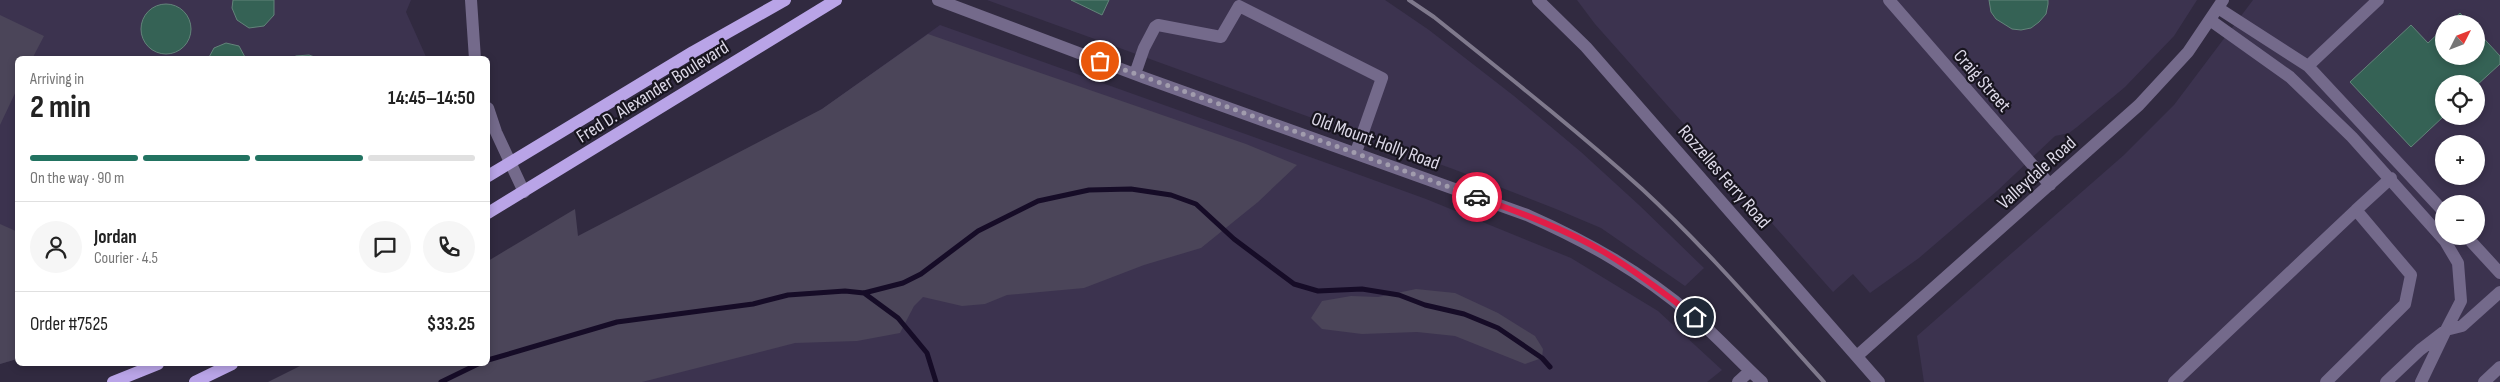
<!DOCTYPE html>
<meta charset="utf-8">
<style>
body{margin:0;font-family:"Sofia Sans Condensed",sans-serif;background:#f6f6f6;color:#222;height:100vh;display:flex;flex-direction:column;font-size:19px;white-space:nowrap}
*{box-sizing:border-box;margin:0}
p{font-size:16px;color:#767676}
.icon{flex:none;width:28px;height:28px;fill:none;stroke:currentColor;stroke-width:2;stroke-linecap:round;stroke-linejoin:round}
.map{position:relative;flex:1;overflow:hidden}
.details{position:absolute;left:15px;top:56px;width:475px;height:310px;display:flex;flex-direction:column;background:#fff;border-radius:8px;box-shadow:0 2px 8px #0003}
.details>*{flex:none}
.needle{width:32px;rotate:48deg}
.tools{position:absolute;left:2435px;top:15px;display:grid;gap:10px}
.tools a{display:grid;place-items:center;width:50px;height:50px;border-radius:50%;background:#fff;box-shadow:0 2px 8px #0003;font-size:25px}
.pin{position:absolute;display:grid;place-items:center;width:42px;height:42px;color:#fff;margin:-21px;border:2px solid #fff;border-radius:50%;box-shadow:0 1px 5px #0007}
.courier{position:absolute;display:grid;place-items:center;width:50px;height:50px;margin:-25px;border:4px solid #e11d48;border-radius:50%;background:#fff;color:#222;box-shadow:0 1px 6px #0007}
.headline em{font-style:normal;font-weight:700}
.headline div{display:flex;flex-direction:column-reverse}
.headline{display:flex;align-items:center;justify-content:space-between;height:85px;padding:0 15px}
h1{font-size:32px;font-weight:700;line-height:38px}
.bar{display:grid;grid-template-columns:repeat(4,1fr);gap:8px 5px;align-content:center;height:60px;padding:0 15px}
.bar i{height:6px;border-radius:4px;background:#e0e0e0}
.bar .on{background:#227361}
.bar p{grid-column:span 4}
.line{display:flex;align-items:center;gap:12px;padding:0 15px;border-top:1px solid #e0e0e0}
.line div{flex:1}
.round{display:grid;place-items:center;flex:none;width:52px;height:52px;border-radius:26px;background:#f6f6f6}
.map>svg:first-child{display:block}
.built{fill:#3c334f;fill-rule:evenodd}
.green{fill:#4b4559}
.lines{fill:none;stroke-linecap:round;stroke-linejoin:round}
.stream{stroke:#160c27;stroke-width:5}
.building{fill:#356255;stroke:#63847a}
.minor{stroke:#746a8b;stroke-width:12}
.major{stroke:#b9a4e7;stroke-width:12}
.rail{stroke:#7f798c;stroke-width:4}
.done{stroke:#a19cad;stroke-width:5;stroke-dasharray:0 9}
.route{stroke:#e11d48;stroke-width:6}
.labels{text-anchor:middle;stroke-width:4.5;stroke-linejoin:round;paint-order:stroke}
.street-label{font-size:19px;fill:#ddd9e8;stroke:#18151f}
</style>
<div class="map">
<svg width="2500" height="382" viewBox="0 0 2500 382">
<rect width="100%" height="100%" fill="#312a40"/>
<!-- built -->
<path class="built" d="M 0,0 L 411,0 L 406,12 L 427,59 L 18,59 L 17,359 L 0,364 Z
M 987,0 L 1385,0 L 1429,30 L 1514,96 L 1581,152 L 1639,205 L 1704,268 L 1685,286 L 1601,228 L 1556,209 L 1453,169 Z
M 1577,0 L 2197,0 L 2174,36 L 2125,87 L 2077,127 L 2069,133 L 2055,136 L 1997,191 L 1919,258 L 1870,293 L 1853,274 L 1833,292 L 1595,24 Z
M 2253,0 L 2500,0 L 2500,382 L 1924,382 L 1917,336 L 2124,155 L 2174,105 ZM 2444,24 L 2476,24 L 2476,56 L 2444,56 ZM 2444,84 L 2476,84 L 2476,116 L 2444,116 ZM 2444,144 L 2476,144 L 2476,176 L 2444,176 ZM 2444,204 L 2476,204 L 2476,236 L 2444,236 Z
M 940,25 L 1335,166 L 1426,199 L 1571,258 L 1658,311 L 1722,370 L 1707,382 L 317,382 L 488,364 L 822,109 Z"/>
<!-- green -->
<path class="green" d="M 0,15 L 44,36 L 32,59 L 18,59 L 17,89 L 0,125 Z
M 928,34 L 1246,144 L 1297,165 L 1258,202 L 1201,248 L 1144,265 L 1084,288 L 1007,295 L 985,304 L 962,306 L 923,297 L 914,306 L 900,333 L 857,341 L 795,343 L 642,382 L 268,382 L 304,364 L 488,364 L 488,261 L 575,209 L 578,236 L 822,109 Z
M 0,224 L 18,232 L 17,359 L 0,364 Z
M 1416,289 L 1455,293 L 1498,313 L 1535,336 L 1543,349 L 1542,358 L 1525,364 L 1455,336 L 1417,332 L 1362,334 L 1322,329 L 1311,318 L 1322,301 L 1351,296 L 1378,297 Z"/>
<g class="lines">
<!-- stream -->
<path class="stream" d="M 864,293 L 898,318 L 927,353 L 936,382
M 488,360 L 617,322 L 753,304 L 788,295 L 845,291 L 864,293 L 903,283 L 921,274 L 978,231 L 1038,201 L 1089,190 L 1131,189 L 1171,195 L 1196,204 L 1234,239 L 1294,284 L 1318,291 L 1362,289 L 1399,295 L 1425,305 L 1464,314 L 1498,328 L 1542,358 L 1550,367
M 441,382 L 478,364"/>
</g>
<!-- building -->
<path class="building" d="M 233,0 L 274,0 L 274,15 L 264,26 L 249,28 L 237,20 L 232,8 Z
M 1071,0 L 1109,0 L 1102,15 Z
M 1989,0 L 2048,0 L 2048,4 L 2046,14 L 2039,22 L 2031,28 L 2021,30 L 2012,29 L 1996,19 L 1991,12 Z
M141 29a25 25 0 1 1 50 0a25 25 0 1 1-50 0Z
M 2460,13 L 2470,24 L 2448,24 Z
M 2411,25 L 2428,43 L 2444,28 L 2444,56 L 2476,56 L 2476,30 L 2500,56 L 2500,64 L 2476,86 L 2476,84 L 2444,84 L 2444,116 L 2411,147 L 2350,82 Z
M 226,43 L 239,46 L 246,59 L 208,59 L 214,48 Z
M 309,55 L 320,59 L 290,59 L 296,56 Z"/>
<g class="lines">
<!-- minor -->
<path class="minor" d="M 471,0 L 475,59
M 938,0 L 1145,78 L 1527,215 C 1590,243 1641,272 1693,316 C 1717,336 1739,361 1762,382
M 1538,0 L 1586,47 L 1879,382
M 1889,0 L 2050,185
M 2218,8 L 2308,66 L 2444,212
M 2210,20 L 2290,77 L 2352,137 L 2445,241 L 2458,263 L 2461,301 L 2446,330 L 2420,350 L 2386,382
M 2308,66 L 2378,0
M 1135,74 L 1144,48 L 1155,27 L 1158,25 L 1221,37 L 1239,6 L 1382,78 L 1356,152
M 488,108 L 496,132 L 524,192
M 2466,236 L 2500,273
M 1857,356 L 2139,105 L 2188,52 L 2223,0
M 1738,382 L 1750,371
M 2174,382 L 2356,210
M 2326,382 L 2405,304 L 2411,275 L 2356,210 L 2391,178
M 2421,382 L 2446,330 L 2462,326 L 2500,292
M 2484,382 L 2500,367"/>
<!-- major -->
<path class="major" d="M 488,176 L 693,52 L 785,0
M 488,213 L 836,0
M 113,382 L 158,364
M 195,382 L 232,364"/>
<!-- rail -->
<path class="rail" d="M 1409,0 L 1434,17 C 1504,73 1575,129 1642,189 C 1707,249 1765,317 1824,382"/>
</g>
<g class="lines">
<!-- done -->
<path class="done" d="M 1100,61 L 1477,197"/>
<!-- route -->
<path class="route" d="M 1477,197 C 1521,213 1565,229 1604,252 C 1636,271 1665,294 1695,317"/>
</g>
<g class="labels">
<!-- street labels -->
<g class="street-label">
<text transform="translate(1983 80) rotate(49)" y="7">Craig Street</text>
<text transform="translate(652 91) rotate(-32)" y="7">Fred D. Alexander Boulevard</text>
<text transform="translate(1376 140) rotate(20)" y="7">Old Mount Holly Road</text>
<text transform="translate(2036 172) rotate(-42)" y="7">Valleydale Road</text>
<text transform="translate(1725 176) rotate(49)" y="7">Rozzelles Ferry Road</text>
</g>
</g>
</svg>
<div class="tools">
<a><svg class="needle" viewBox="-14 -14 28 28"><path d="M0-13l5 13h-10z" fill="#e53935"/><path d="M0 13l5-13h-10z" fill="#767676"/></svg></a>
<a><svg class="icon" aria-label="locate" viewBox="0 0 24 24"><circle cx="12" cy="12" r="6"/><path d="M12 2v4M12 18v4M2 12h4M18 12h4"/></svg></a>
<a>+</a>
<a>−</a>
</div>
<div class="pin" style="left:1100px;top:61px;background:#ea580c"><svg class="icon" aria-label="bag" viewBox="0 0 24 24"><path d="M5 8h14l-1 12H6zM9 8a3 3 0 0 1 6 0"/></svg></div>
<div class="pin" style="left:1695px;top:317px;background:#1f2937"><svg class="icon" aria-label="home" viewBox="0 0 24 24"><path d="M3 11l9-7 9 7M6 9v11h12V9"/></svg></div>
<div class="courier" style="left:1477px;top:197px"><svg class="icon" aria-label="car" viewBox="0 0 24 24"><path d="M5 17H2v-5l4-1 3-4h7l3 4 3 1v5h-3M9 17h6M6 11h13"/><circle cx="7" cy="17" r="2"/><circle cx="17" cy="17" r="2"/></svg></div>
<section class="details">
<div class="headline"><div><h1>2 min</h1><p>Arriving in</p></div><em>14:45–14:50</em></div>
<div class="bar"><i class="on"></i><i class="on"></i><i class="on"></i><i></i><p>On the way · 90 m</p></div>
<div class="line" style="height:90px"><a class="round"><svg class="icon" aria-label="person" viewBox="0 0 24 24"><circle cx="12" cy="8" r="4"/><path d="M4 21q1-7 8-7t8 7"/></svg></a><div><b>Jordan</b><p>Courier · 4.5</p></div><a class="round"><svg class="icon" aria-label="chat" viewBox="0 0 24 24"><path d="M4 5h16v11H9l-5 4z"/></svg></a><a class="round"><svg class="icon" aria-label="phone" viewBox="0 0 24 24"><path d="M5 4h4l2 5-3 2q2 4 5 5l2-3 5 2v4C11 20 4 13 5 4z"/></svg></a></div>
<div class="line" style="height:65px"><div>Order #7525</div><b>$33.25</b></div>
</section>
</div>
